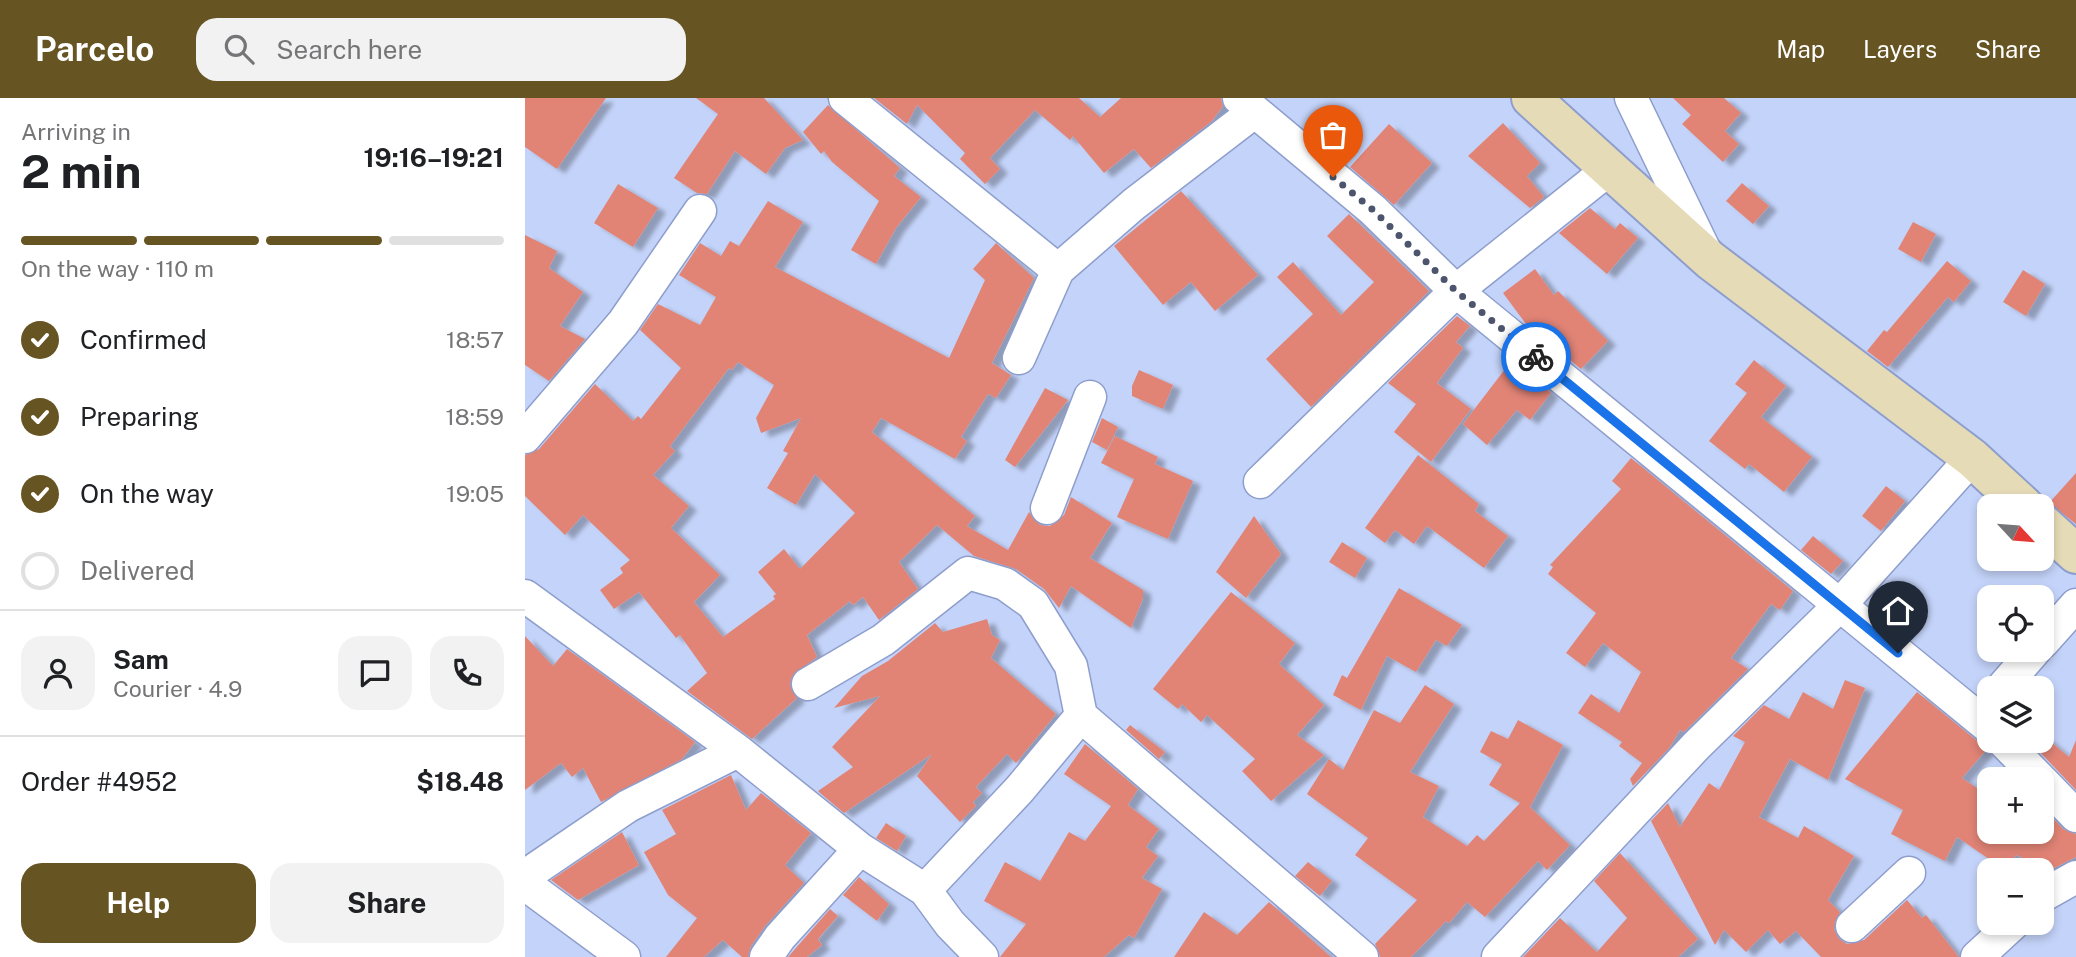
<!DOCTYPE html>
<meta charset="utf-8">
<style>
body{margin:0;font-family:"Public Sans",sans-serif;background:#f2f2f2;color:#202124;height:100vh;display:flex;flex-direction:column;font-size:26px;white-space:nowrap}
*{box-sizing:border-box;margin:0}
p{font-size:23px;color:#757577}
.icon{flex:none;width:38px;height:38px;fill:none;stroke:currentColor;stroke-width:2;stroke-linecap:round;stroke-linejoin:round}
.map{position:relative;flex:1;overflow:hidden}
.side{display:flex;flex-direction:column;background:#fff;width:525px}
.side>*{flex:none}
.needle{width:46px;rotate:116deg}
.controls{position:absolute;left:1452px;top:396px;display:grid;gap:14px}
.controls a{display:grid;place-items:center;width:77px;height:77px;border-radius:14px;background:#fff;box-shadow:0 4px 10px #0003;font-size:35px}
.pin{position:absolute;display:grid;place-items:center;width:60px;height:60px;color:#fff;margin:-72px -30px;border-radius:50% 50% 50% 0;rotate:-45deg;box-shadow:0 0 7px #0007}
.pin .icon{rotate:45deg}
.courier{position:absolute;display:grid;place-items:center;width:70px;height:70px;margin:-35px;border:5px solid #1a73e8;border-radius:50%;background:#fff;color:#222;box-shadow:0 2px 9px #0007}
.summary em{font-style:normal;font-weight:700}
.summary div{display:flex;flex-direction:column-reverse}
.summary{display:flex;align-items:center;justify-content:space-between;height:119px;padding:0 21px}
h1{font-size:46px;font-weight:700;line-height:52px}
.bar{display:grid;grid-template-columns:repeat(4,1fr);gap:10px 7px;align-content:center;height:84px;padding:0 21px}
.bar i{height:9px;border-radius:5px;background:#e0e0e0}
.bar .selected{background:#665422}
.bar p{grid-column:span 4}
.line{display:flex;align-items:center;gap:18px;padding:0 21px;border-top:2px solid #e0e0e0}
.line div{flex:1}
.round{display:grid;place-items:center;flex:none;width:74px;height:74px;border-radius:21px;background:#f2f2f2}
ol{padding:0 21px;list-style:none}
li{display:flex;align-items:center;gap:21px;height:77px}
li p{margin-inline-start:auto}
li .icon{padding:7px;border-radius:50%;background:#665422;color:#fff;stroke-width:4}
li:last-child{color:#757577}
li i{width:38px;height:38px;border:4px solid #e0e0e0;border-radius:50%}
.button{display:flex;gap:14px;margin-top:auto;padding:14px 21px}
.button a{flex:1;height:80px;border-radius:21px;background:#665422;color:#fff;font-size:28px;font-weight:700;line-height:80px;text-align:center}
.button a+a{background:#f2f2f2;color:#202124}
header{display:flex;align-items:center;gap:42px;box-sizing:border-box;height:98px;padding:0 35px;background:#665422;color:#fff}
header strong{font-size:33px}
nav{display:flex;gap:38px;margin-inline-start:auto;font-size:24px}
.search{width:490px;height:63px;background:#f2f2f2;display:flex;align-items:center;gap:18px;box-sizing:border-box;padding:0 24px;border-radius:21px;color:#757577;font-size:26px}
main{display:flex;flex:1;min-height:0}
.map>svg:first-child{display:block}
.building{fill:#e18476;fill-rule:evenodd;filter:url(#shadow)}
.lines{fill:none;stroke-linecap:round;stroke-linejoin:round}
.street-casing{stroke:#8e9ecc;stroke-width:35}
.secondary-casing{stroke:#8e9ecc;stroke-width:42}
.street{stroke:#fff;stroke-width:32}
.secondary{stroke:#e6dbb7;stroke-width:38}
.done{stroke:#4c556d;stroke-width:7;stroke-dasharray:0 12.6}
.route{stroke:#1a73e8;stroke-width:9}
</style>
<header>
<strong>Parcelo</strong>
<div class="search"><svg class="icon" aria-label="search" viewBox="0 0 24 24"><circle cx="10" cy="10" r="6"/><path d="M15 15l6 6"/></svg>Search here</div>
<nav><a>Map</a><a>Layers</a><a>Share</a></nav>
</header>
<main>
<section class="side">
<div class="summary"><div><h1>2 min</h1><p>Arriving in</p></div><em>19:16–19:21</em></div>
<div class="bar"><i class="selected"></i><i class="selected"></i><i class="selected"></i><i></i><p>On the way · 110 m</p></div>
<ol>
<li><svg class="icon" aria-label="check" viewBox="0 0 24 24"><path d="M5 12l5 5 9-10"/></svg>Confirmed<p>18:57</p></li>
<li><svg class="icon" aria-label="check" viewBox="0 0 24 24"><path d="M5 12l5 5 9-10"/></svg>Preparing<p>18:59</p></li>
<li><svg class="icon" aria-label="check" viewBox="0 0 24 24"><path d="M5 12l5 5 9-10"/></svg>On the way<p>19:05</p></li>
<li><i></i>Delivered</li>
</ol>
<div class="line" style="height:126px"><a class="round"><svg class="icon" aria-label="person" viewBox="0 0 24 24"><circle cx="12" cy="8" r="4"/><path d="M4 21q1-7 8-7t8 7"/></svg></a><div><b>Sam</b><p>Courier · 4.9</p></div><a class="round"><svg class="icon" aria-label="chat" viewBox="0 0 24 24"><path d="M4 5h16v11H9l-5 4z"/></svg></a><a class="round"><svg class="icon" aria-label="phone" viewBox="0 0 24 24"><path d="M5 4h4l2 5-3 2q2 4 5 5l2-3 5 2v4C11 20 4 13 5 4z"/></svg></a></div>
<div class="line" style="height:91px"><div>Order #4952</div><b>$18.48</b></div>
<div class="button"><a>Help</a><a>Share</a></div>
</section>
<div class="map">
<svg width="1551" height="859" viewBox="0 0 1551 859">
<defs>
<filter id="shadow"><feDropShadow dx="8" dy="4.5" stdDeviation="2" flood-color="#0004"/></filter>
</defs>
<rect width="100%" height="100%" fill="#c4d3f9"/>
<!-- building -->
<path class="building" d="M 0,0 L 81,0 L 32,71 L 0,49 Z
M 171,0 L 239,0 L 278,42 L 260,50 L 241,76 L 210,53 L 182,96 L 172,95 L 149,80 L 193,16 Z
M 349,0 L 554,0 L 575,19 L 596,0 L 696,0 L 698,8 L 687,23 L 626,70 L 609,51 L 579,75 L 548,38 L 545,42 L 510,12 L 465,60 L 475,71 L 460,86 L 435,61 L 440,55 L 392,7 L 382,26 Z
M 1148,0 L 1199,0 L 1216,15 L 1200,33 L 1214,46 L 1198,64 L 1157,26 L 1166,17 Z
M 303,7 L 375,70 L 369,78 L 396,99 L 371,130 L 351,166 L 326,152 L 354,103 L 307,64 L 299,53 L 296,56 L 278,34 Z
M 978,25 L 1015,65 L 1002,78 L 1019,99 L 1005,110 L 943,58 Z
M 864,26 L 907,65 L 869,107 L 825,69 Z
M 1217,85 L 1244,108 L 1228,126 L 1201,103 Z
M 93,86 L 133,110 L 108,149 L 69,125 Z
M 656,93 L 733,177 L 690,213 L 666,184 L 638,207 L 589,148 Z
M 243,103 L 278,124 L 250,169 L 424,260 L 460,182 L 448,171 L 471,145 L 509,180 L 467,265 L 486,277 L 471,300 L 463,296 L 436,339 L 442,343 L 430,361 L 356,320 L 347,334 L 450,418 L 442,428 L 483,452 L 504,414 L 515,427 L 525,428 L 539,417 L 546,399 L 587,425 L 565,460 L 618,492 L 618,500 L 606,530 L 546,488 L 534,510 L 519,491 L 491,471 L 449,458 L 412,427 L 374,464 L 393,491 L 354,522 L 338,499 L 328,507 L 325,503 L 282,537 L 292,559 L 267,578 L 265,587 L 272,600 L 227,641 L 162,593 L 182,575 L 155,537 L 151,540 L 114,494 L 89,511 L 75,492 L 98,475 L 95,470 L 105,462 L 58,417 L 40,437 L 0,398 L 0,357 L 14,351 L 70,286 L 108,323 L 113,318 L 116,321 L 156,270 L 115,232 L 133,206 L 175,227 L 191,199 L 154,177 L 175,145 L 196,158 L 205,143 L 214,148 ZM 213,264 L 249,287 L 231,320 L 236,335 L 276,320 L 258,353 L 263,355 L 242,390 L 271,407 L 290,376 L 330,415 L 275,471 L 259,451 L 233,474 L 251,496 L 248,498 L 250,501 L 198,539 L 169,504 L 195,477 L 146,430 L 164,408 L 128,377 L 150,353 L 145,348 L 204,270 L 207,272 Z
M 1065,110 L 1090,131 L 1095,125 L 1113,140 L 1082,176 L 1034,135 Z
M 824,116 L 904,193 L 786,309 L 741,261 L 788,216 L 752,179 L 768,164 L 816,217 L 849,184 L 802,138 Z
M 1388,124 L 1411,136 L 1396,164 L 1373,151 Z
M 0,137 L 32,153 L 24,170 L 58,194 L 35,228 L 60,241 L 24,283 L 0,267 Z
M 1422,163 L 1446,183 L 1429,204 L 1423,199 L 1363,269 L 1342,253 L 1359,232 L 1362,234 Z
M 1010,171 L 1029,197 L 1033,193 L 1083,243 L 1056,271 L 1001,226 L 978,195 Z
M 1498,172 L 1520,186 L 1501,218 L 1478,204 Z
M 932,218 L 945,228 L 931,244 L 938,250 L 912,285 L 946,311 L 906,364 L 869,334 L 891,306 L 863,285 Z
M 987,262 L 1026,295 L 1005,322 L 992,312 L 962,347 L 938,326 Z
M 1229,262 L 1261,288 L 1236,319 L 1287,359 L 1259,394 L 1224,366 L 1220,371 L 1184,343 L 1222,295 L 1210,286 Z
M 614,272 L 648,287 L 638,311 L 607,298 L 607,288 Z
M 520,290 L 543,302 L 490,369 L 480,362 Z
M 577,320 L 593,329 L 582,352 L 567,344 Z
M 590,338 L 633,359 L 630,366 L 668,383 L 643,441 L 592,419 L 609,381 L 576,365 Z
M 893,357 L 954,406 L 950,413 L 983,438 L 959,470 L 902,428 L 889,446 L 870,432 L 860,445 L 840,430 Z
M 1106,360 L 1268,493 L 1255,512 L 1246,506 L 1206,560 L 1223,571 L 1159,634 L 1155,632 L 1145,649 L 1108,688 L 1105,681 L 1117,665 L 1094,648 L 1097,644 L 1053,615 L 1066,596 L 1094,615 L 1116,574 L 1078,545 L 1060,569 L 1041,555 L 1071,515 L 1023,476 L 1028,469 L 1025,467 L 1096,391 L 1087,383 Z
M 1551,375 L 1551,426 L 1524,405 Z
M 1361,388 L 1380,403 L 1356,433 L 1337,418 Z
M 729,418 L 756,456 L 721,500 L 691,474 Z
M 1288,438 L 1318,463 L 1306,476 L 1276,452 Z
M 817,444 L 842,460 L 830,480 L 804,464 Z
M 874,490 L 937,527 L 922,548 L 911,542 L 891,574 L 862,558 L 836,612 L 808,597 L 817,577 L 822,580 Z
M 706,494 L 770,545 L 754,566 L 799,607 L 772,637 L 799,657 L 746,703 L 717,673 L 730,661 L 682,617 L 676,624 L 657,606 L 653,611 L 628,591 Z
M 462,521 L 467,537 L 475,542 L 466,560 L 531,616 L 491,665 L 482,656 L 451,689 L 457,695 L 448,704 L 451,708 L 435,724 L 392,678 L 407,656 L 319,715 L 295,695 L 293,693 L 328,669 L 307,649 L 355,598 L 309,610 L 337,578 L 363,563 L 410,525 L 418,534 Z
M 0,538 L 28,568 L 42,551 L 170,644 L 157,661 L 76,704 L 58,670 L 47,679 L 36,665 L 0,692 Z
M 1320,582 L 1340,590 L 1303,682 L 1265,661 L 1234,719 L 1273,740 L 1279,728 L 1329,758 L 1303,802 L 1315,814 L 1309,831 L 1314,841 L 1322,846 L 1339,842 L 1382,802 L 1397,820 L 1401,817 L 1434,859 L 1296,859 L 1271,833 L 1255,846 L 1243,832 L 1221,854 L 1199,832 L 1190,847 L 1126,723 L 1143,705 L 1155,729 L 1184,685 L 1194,692 L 1220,644 L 1208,638 L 1239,607 L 1264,621 L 1278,594 L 1308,611 Z
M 900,587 L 929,606 L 885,674 L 914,688 L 898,719 L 942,748 L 952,737 L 959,743 L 995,705 L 964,687 L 977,666 L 955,654 L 966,633 L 983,641 L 993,622 L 1038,647 L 1005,709 L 1045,747 L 1022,772 L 1013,763 L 960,819 L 942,804 L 924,825 L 921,823 L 886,859 L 855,859 L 850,846 L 892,802 L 830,757 L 843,740 L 782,696 L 804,661 L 818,672 L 849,612 L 875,625 Z
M 1392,594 L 1462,651 L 1437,680 L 1465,699 L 1465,733 L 1517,733 L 1521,713 L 1538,731 L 1551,736 L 1551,759 L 1525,772 L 1491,757 L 1480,772 L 1432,739 L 1420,763 L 1366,736 L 1378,712 L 1320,681 Z
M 605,627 L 640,654 L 634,661 L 601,632 Z
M 1520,639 L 1544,659 L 1551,642 L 1551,692 L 1511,650 Z
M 560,646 L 613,691 L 603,707 L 634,731 L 621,749 L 633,758 L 617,780 L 637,791 L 609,840 L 604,837 L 579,859 L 475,859 L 501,826 L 459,803 L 480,764 L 515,783 L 544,734 L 560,743 L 586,708 L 539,676 Z
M 206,677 L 221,712 L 236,695 L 286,735 L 260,767 L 279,785 L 240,828 L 226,848 L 223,859 L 217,859 L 198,842 L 179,859 L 141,859 L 172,820 L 143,797 L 119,754 L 151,736 L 137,712 Z
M 361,725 L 381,738 L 372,753 L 351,740 Z
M 97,734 L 114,767 L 53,802 L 26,782 Z
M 1095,755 L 1173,841 L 1153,859 L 998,859 L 1035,820 L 1072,854 L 1102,820 L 1069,783 Z
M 783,764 L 807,783 L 795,798 L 770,778 Z
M 334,779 L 364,806 L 352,823 L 318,797 Z
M 744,804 L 806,859 L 649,859 L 679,814 L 712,837 Z
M 305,811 L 313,818 L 293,841 L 297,847 L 282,859 L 263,859 Z"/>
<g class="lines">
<defs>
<path id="street" d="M 320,0 L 533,172
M 714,0 L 848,112 L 931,193 L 1465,630
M 1106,0 L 1180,153
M 494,260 L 533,172 L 609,106 L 729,14
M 0,339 L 98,225 L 175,113
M 735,384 L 931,193 L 1083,72
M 522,410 L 565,299
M 0,498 L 213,653 L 335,751 L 400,792 L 425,826 L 457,859
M 1517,545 L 1551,507
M 283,586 L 358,542 L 443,475 L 480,486 L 508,506 L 546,568 L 556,618 L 837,859
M 1477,590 L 1511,551
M 1477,642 L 1515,681
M 1517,683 L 1551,718
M 0,778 L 103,708 L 213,653
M 0,786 L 99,859
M 400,792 L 494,692 L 556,618
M 1517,798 L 1551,779
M 1327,828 L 1384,775
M 241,859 L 255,839 L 335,751
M 973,859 L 1171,648 L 1314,508 L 1447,360
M 1452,859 L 1490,824"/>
<path id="secondary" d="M 1006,0 L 1185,162 L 1447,360 L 1499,408
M 1517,425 L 1551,456"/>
</defs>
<!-- street casing -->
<use href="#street" class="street-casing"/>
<!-- secondary casing -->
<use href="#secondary" class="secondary-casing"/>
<!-- street -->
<use href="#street" class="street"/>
<!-- secondary -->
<use href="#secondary" class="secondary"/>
</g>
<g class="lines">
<!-- done -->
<path class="done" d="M 808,79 L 848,112 L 931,193 L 1011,259"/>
<!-- route -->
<path class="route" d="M 1011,259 L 1373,555"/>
</g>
</svg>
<div class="controls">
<a><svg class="needle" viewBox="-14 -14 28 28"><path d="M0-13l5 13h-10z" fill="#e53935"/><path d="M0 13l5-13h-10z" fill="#757577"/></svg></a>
<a><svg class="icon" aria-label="locate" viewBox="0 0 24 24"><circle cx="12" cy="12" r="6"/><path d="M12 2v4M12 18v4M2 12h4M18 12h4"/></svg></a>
<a><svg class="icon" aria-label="layers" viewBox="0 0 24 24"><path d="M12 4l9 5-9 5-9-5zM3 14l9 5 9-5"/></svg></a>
<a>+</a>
<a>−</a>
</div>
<div class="pin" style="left:808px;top:79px;background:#ea580c"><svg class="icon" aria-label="bag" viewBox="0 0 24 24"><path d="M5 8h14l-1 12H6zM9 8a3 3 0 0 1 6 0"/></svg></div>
<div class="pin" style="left:1373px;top:555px;background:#1f2937"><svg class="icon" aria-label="home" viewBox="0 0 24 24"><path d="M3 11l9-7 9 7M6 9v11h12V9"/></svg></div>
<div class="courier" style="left:1011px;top:259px"><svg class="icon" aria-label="bike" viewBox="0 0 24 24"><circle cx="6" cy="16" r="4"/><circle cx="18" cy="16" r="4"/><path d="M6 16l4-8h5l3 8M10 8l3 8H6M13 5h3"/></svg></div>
</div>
</main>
